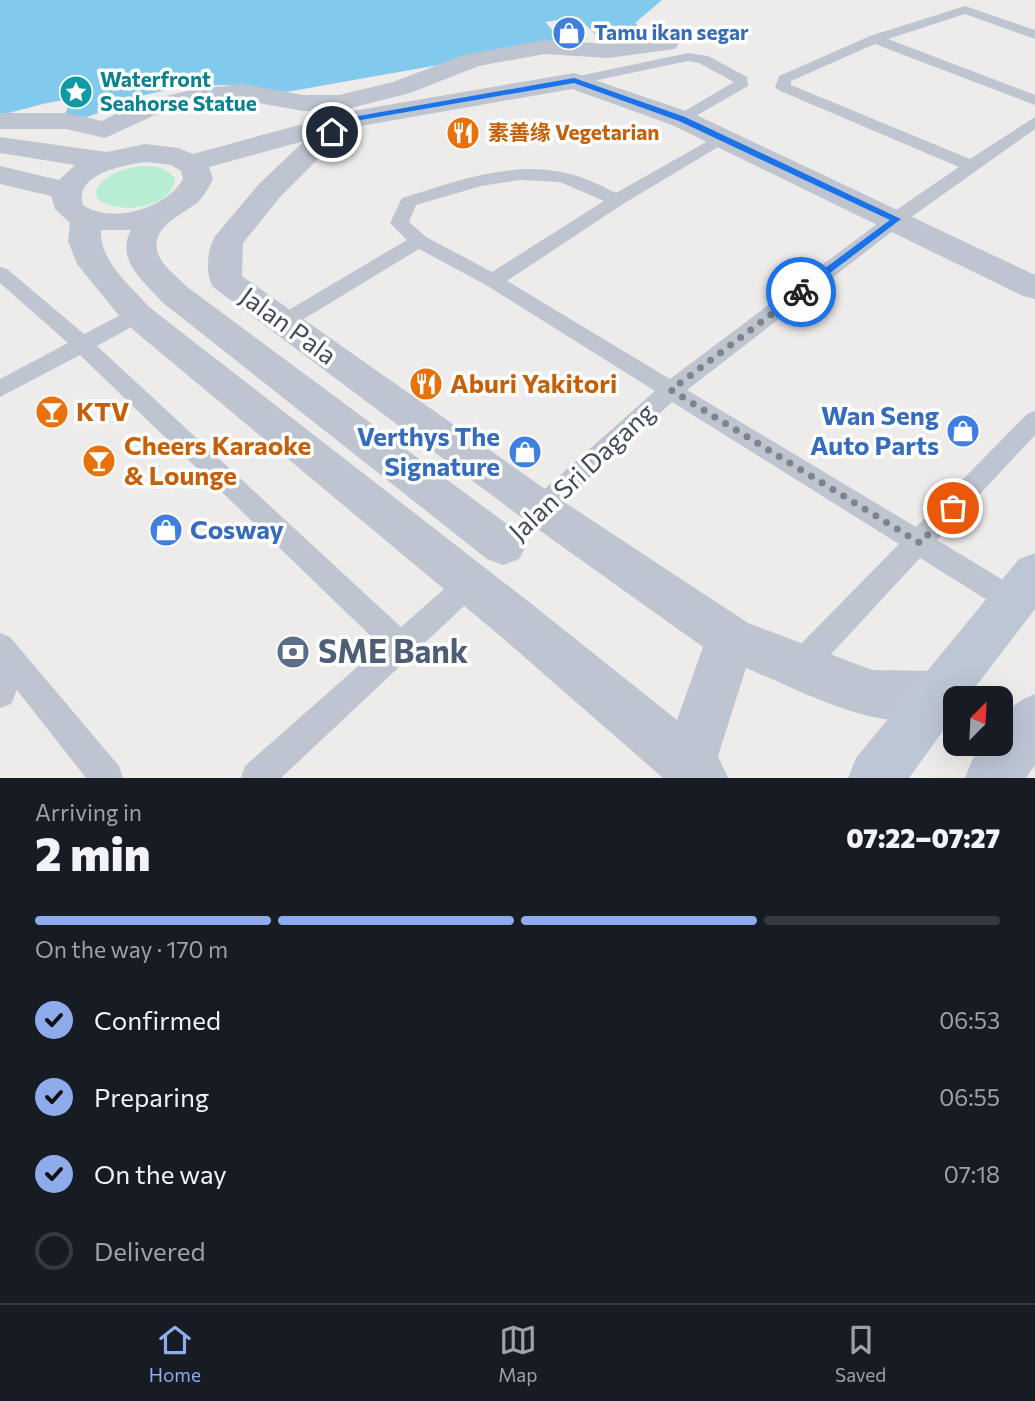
<!DOCTYPE html>
<meta charset="utf-8">
<style>
body{margin:0;font-family:Commissioner,"Noto Sans SC",sans-serif;background:#20242c;color:#f1f3f6;height:100vh;display:flex;flex-direction:column;font-size:26px;white-space:nowrap}
*{box-sizing:border-box;margin:0}
p{font-size:23px;color:#9ea1a6}
.icon{flex:none;width:38px;height:38px;fill:none;stroke:currentColor;stroke-width:2;stroke-linecap:round;stroke-linejoin:round}
.map{position:relative;height:778px;overflow:hidden}
.drawer{display:flex;flex-direction:column;background:#171b24;flex:1}
.drawer>*{flex:none}
.needle{width:46px;rotate:24deg}
.fabs{position:absolute;left:943px;top:686px;display:grid;gap:14px}
.fabs a{display:grid;place-items:center;width:70px;height:70px;border-radius:14px;background:#171b24;box-shadow:0 7px 28px #0002;font-size:35px}
.pin{position:absolute;display:grid;place-items:center;width:60px;height:60px;color:#fff;margin:-30px;border:4px solid #fff;border-radius:50%;box-shadow:0 2px 7px #0007}
.courier{position:absolute;display:grid;place-items:center;width:70px;height:70px;margin:-35px;border:5px solid #1a73e8;border-radius:50%;background:#fff;color:#222;box-shadow:0 2px 9px #0007}
.headline em{font-style:normal;font-weight:800}
.headline div{display:flex;flex-direction:column-reverse}
.headline{display:flex;align-items:center;justify-content:space-between;height:119px;padding:0 35px}
h1{font-size:46px;font-weight:800;line-height:52px}
.bar{display:grid;grid-template-columns:repeat(4,1fr);gap:10px 7px;align-content:center;height:84px;padding:0 35px}
.bar i{height:9px;border-radius:5px;background:#363941}
.bar .selected{background:#8eabeb}
.bar p{grid-column:span 4}
ol{padding:0 35px;list-style:none}
li{display:flex;align-items:center;gap:21px;height:77px}
li p{margin-inline-start:auto}
li .icon{padding:7px;border-radius:50%;background:#8eabeb;color:#111;stroke-width:4}
li:last-child{color:#9ea1a6}
li i{width:38px;height:38px;border:4px solid #363941;border-radius:50%}
.tabs{display:flex;justify-content:space-around;align-items:center;height:98px;border-top:2px solid #363941;background:#171b24;font-size:19px;color:#9ea1a6}
.tabs a{display:grid;justify-items:center;gap:4px}
.tabs .selected{color:#8eabeb}
.map>svg:first-child{display:block}
.green{fill:#b7eed3}
.water{fill:#82caed}
.pier{fill:#eeebeb}
.lines{fill:none;stroke-linecap:round;stroke-linejoin:round}
.lane{fill:#bec5d1;fill-rule:evenodd}
.street{fill:#bec5d1;fill-rule:evenodd}
.secondary{fill:#bdc6d5;fill-rule:evenodd}
.route{fill:#1a73e8}
.done{stroke:#7f848c;stroke-width:7;stroke-dasharray:0 12.6}
.labels{text-anchor:middle;stroke-width:7;stroke-linejoin:round;paint-order:stroke}
.far-shop-label{font-size:21px;font-weight:bold;fill:#366cbe;stroke:#fff;text-anchor:start}
.far-culture-label{font-size:21px;font-weight:bold;fill:#0d838f;stroke:#fff;text-anchor:start}
.far-food-label{font-size:21px;font-weight:bold;fill:#c56008;stroke:#fff;text-anchor:start}
.street-label{font-size:26px;fill:#434c59;stroke:#fff}
.food-label{font-size:26px;font-weight:bold;fill:#c56008;stroke:#fff;text-anchor:start}
.shop-label{font-size:26px;font-weight:bold;fill:#366cbe;stroke:#fff;text-anchor:end}
.near-service-label{font-size:32px;font-weight:bold;fill:#4e5e75;stroke:#fff;text-anchor:start}
</style>
<div class="map">
<svg width="1035" height="778" viewBox="0 0 1035 778">
<rect width="100%" height="100%" fill="#eeebeb"/>
<!-- green -->
<path class="green" d="M 141,166 C 154,166 167,166 175,179 C 172,209 115,216 97,198 L 96,191 C 104,174 123,169 141,166 Z"/>
<!-- water -->
<path class="water" d="M 0,0 L 662,0 L 635,23 L 642,29 L 286,92 L 225,85 L 185,86 L 144,95 L 82,119 L 59,118 L 66,112 L 70,101 C 58,98 16,112 0,115 Z"/>
<!-- pier -->
<path class="pier" d="M 578,17 L 598,37 L 564,43 L 545,22 Z"/>
<g class="lines">
<!-- lane -->
<path class="lane" d="M 965,6 L 1035,30 L 1035,39 L 965,14 L 888,39 L 1035,95 L 1035,105 L 875,44 L 791,81 L 791,85 L 970,159 L 1035,117 L 1035,129 L 903,223 L 687,390 L 916,527 L 1027,414 L 1035,411 L 1035,435 L 937,540 L 1023,592 L 1027,601 L 1023,610 L 1013,613 L 1003,610 L 920,558 L 810,677 L 799,681 L 788,677 L 784,667 L 788,657 L 899,544 L 672,402 L 549,515 L 540,518 L 531,515 L 527,508 L 531,501 L 655,391 L 486,285 L 419,249 L 289,328 L 275,328 L 271,323 L 275,318 L 407,240 L 390,223 L 402,198 C 451,183 508,161 561,172 C 580,175 598,184 616,193 L 722,133 L 728,135 L 730,138 L 728,141 L 623,204 L 507,281 L 670,379 L 889,215 L 959,167 L 778,90 L 775,87 L 779,76 L 870,36 ZM 520,180 L 560,182 L 604,201 L 492,272 L 426,237 L 409,222 L 416,205 L 481,186 Z
M 688,53 L 708,56 L 747,77 L 748,86 L 682,124 L 674,119 L 676,116 L 734,82 L 699,63 L 688,61 L 574,85 L 567,81 L 574,77 Z
M 0,267 L 7,269 L 84,334 L 130,310 L 144,310 L 147,315 L 144,320 L 97,346 L 401,627 L 460,575 L 470,571 L 480,575 L 484,583 L 480,591 L 281,778 L 241,778 L 245,766 L 381,646 L 80,355 L 0,397 L 0,379 L 68,343 L 0,283 Z
M 0,633 L 10,637 L 119,766 L 123,778 L 86,778 L 17,690 L 11,704 L 0,708 Z"/>
<!-- street -->
<path class="street" d="M 667,37 L 675,39 L 679,44 L 675,49 L 608,58 L 545,54 L 479,66 L 410,93 L 339,111 L 303,111 L 242,100 L 191,106 L 155,115 L 105,138 L 66,129 L 0,129 L 0,113 L 66,113 L 102,121 L 137,103 L 191,90 L 242,84 L 303,95 L 339,95 L 393,82 L 464,55 L 545,40 L 608,44 Z
M 574,73 L 692,113 L 1035,275 L 1035,299 L 1023,296 L 672,125 L 572,89 L 355,127 L 327,150 L 281,196 L 243,243 L 242,276 L 555,496 L 748,623 L 872,670 L 938,671 L 956,678 L 964,695 L 962,698 L 956,698 L 956,713 C 886,740 810,694 746,668 L 718,756 L 728,778 L 663,778 L 499,635 L 125,323 L 77,264 L 68,241 L 70,223 L 55,209 L 51,196 L 0,184 L 0,166 L 59,180 L 75,165 L 0,153 L 0,137 L 107,152 L 145,144 L 178,148 L 193,154 L 347,112 ZM 304,141 L 259,184 L 216,235 C 207,247 205,275 213,287 L 525,520 L 703,647 L 677,720 L 533,605 L 149,307 C 131,286 99,261 101,230 L 131,230 C 115,260 143,280 162,302 L 487,559 L 503,565 L 519,559 L 526,546 L 519,533 L 186,286 C 179,278 165,268 160,258 C 145,229 182,215 198,202 C 205,195 209,187 213,179 L 209,167 ZM 145,162 L 171,165 L 181,171 L 183,179 C 167,208 112,225 83,205 C 73,174 124,165 145,162 Z"/>
<!-- secondary -->
<path class="secondary" d="M 1035,553 L 1035,609 L 967,698 L 956,698 L 956,713 L 909,778 L 848,778 L 856,758 L 1019,559 Z
M 1035,694 L 1035,765 L 1026,778 L 965,778 L 973,758 L 985,744 L 1001,744 C 1001,715 1008,705 1035,694 Z"/>
</g>
<!-- route -->
<path class="route" d="M 574,78 L 685,117 L 901,219 L 801,295 L 797,294 L 797,289 L 890,220 L 679,121 L 574,83 L 349,122 L 334,134 L 328,132 L 347,118 Z"/>
<g class="lines">
<!-- done -->
<path class="done" d="M 801,292 L 671,390 L 920,543 L 953,508"/>
</g>
<!-- icons -->
<defs>
<symbol id="shop-disc" viewBox="-11 -11 22 22"><circle r="9.5" fill="#3f7fe0" stroke="#fff"/><path d="M-5-2.5h2.3a2.7 3.5 0 0 1 5.4 0H5L5.5 6h-11ZM-1.5-2.5h3a1.5 2.3 0 0 0-3 0Z" fill="#fff"/></symbol>
<symbol id="sight-disc" viewBox="-11 -11 22 22"><circle r="9.5" fill="#0f9aa8" stroke="#fff"/><path d="M0-6L1.8-2.2L6-1.7L2.9 1.2L3.7 5.4L0 3.3L-3.7 5.4L-2.9 1.2L-6-1.7L-1.8-2.2Z" fill="#fff"/></symbol>
<symbol id="restaurant-disc" viewBox="-11 -11 22 22"><circle r="9.5" fill="#e8710a" stroke="#fff"/><path d="M-5-6h1v4h1v-4h1v4h1v-4h1v5L-1.5 .5V6h-2V.5L-5-1ZM5-6V6H3V1.5H1.5Q1.5-4 5-6Z" fill="#fff"/></symbol>
<symbol id="bar-disc" viewBox="-11 -11 22 22"><circle r="9.5" fill="#e8710a" stroke="#fff"/><path d="M-6-5H6L.8 .8V4.5H3.5V6h-7V4.5H-.8V.8Z" fill="#fff"/></symbol>
<symbol id="bank-disc" viewBox="-11 -11 22 22"><circle r="9.5" fill="#5c6f8a" stroke="#fff"/><path d="M-6-4H6V4H-6ZM0-2.3a2.3 2.3 0 1 0 0 4.6a2.3 2.3 0 1 0 0-4.6Z" fill="#fff"/></symbol>
</defs>
<g fill-rule="evenodd">
<use href="#shop-disc" x="550" y="14" width="38" height="38"/>
<use href="#sight-disc" x="57" y="73" width="38" height="38"/>
<use href="#restaurant-disc" x="444" y="114" width="38" height="38"/>
<use href="#restaurant-disc" x="407" y="365" width="38" height="38"/>
<use href="#bar-disc" x="33" y="393" width="38" height="38"/>
<use href="#shop-disc" x="944" y="412" width="38" height="38"/>
<use href="#shop-disc" x="506" y="433" width="38" height="38"/>
<use href="#bar-disc" x="80" y="442" width="38" height="38"/>
<use href="#shop-disc" x="147" y="511" width="38" height="38"/>
<use href="#bank-disc" x="274" y="633" width="38" height="38"/>
</g>
<g class="labels">
<!-- far-shop labels -->
<g class="far-shop-label">
<text x="594" y="40">Tamu ikan segar</text>
</g>
<!-- far-culture labels -->
<g class="far-culture-label">
<text x="100" y="87">Waterfront<tspan x="100" dy="24">Seahorse Statue</tspan></text>
</g>
<!-- far-food labels -->
<g class="far-food-label">
<text x="488" y="140">素善缘 Vegetarian</text>
</g>
<!-- street labels -->
<g class="street-label">
<text transform="translate(288 326) rotate(36)" y="9">Jalan Pala</text>
<text transform="translate(582 472) rotate(-43)" y="9">Jalan Sri Dagang</text>
</g>
<!-- food labels -->
<g class="food-label">
<text x="450" y="393">Aburi Yakitori</text>
<text x="76" y="421">KTV</text>
<text x="124" y="455">Cheers Karaoke<tspan x="124" dy="30">&amp; Lounge</tspan></text>
</g>
<!-- shop labels -->
<g class="shop-label">
<text x="939" y="425">Wan Seng<tspan x="939" dy="30">Auto Parts</tspan></text>
<text x="500" y="446">Verthys The<tspan x="500" dy="30">Signature</tspan></text>
<text x="190" y="539" text-anchor="start">Cosway</text>
</g>
<!-- near-service labels -->
<g class="near-service-label">
<text x="318" y="663">SME Bank</text>
</g>
</g>
</svg>
<div class="fabs">
<a><svg class="needle" viewBox="-14 -14 28 28"><path d="M0-13l5 13h-10z" fill="#e53935"/><path d="M0 13l5-13h-10z" fill="#9ea1a6"/></svg></a>
</div>
<div class="pin" style="left:953px;top:508px;background:#ea580c"><svg class="icon" aria-label="bag" viewBox="0 0 24 24"><path d="M5 8h14l-1 12H6zM9 8a3 3 0 0 1 6 0"/></svg></div>
<div class="pin" style="left:332px;top:132px;background:#1f2937"><svg class="icon" aria-label="home" viewBox="0 0 24 24"><path d="M3 11l9-7 9 7M6 9v11h12V9"/></svg></div>
<div class="courier" style="left:801px;top:292px"><svg class="icon" aria-label="bike" viewBox="0 0 24 24"><circle cx="6" cy="16" r="4"/><circle cx="18" cy="16" r="4"/><path d="M6 16l4-8h5l3 8M10 8l3 8H6M13 5h3"/></svg></div>
</div>
<section class="drawer">
<div class="headline"><div><h1>2 min</h1><p>Arriving in</p></div><em>07:22–07:27</em></div>
<div class="bar"><i class="selected"></i><i class="selected"></i><i class="selected"></i><i></i><p>On the way · 170 m</p></div>
<ol>
<li><svg class="icon" aria-label="check" viewBox="0 0 24 24"><path d="M5 12l5 5 9-10"/></svg>Confirmed<p>06:53</p></li>
<li><svg class="icon" aria-label="check" viewBox="0 0 24 24"><path d="M5 12l5 5 9-10"/></svg>Preparing<p>06:55</p></li>
<li><svg class="icon" aria-label="check" viewBox="0 0 24 24"><path d="M5 12l5 5 9-10"/></svg>On the way<p>07:18</p></li>
<li><i></i>Delivered</li>
</ol>
</section>
<nav class="tabs">
<a class="selected"><svg class="icon" aria-label="home" viewBox="0 0 24 24"><path d="M3 11l9-7 9 7M6 9v11h12V9"/></svg>Home</a>
<a><svg class="icon" aria-label="map" viewBox="0 0 24 24"><path d="M3 6l6-2 6 2 6-2v14l-6 2-6-2-6 2zM9 4v14M15 6v14"/></svg>Map</a>
<a><svg class="icon" aria-label="saved" viewBox="0 0 24 24"><path d="M7 4h10v16l-5-4-5 4z"/></svg>Saved</a>
</nav>
